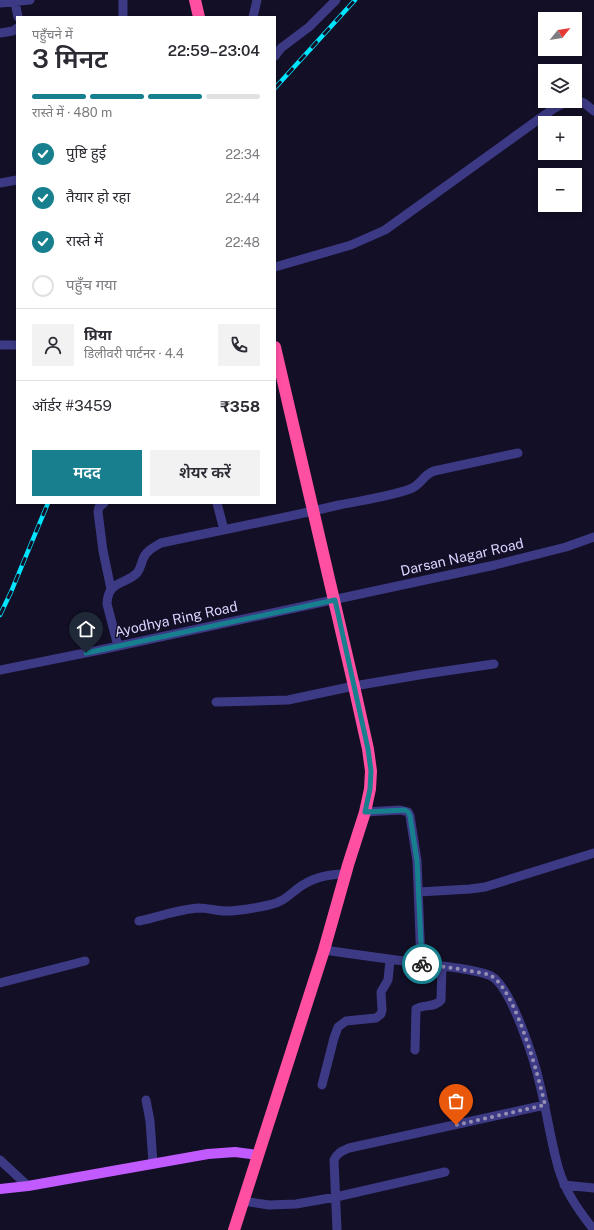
<!DOCTYPE html>
<html lang="hi">
<meta charset="utf-8">
<style>
body{margin:0;font-family:"Public Sans","Noto Sans Devanagari",sans-serif;background:#f2f2f3;color:#2b2b33;height:100vh;display:flex;flex-direction:column;font-size:15px;white-space:nowrap}
*{box-sizing:border-box;margin:0}
p{font-size:13px;color:#7c7c81}
.icon{flex:none;width:22px;height:22px;fill:none;stroke:currentColor;stroke-width:2;stroke-linecap:round;stroke-linejoin:round}
.map{position:relative;flex:1;overflow:hidden}
.sheet{position:absolute;left:16px;top:16px;width:260px;height:488px;display:flex;flex-direction:column;background:#fff;border-radius:0px;box-shadow:0 2px 6px #0003}
.sheet>*{flex:none}
.needle{width:26px;rotate:60deg}
.fabs{position:absolute;left:538px;top:12px;display:grid;gap:8px}
.fabs a{display:grid;place-items:center;width:44px;height:44px;border-radius:0px;background:#fff;box-shadow:0 2px 6px #0003;font-size:20px}
.pin{position:absolute;display:grid;place-items:center;width:34px;height:34px;color:#fff;margin:-41px -17px;border-radius:50% 50% 50% 0;rotate:-45deg;box-shadow:0 0 4px #0007}
.pin .icon{rotate:45deg}
.courier{position:absolute;display:grid;place-items:center;width:40px;height:40px;margin:-20px;border:3px solid #187f8f;border-radius:50%;background:#fff;color:#222;box-shadow:0 1px 5px #0007}
.summary em{font-style:normal;font-weight:600}
.summary div{display:flex;flex-direction:column-reverse}
.summary{display:flex;align-items:center;justify-content:space-between;height:68px;padding:0 16px}
h1{font-size:26px;font-weight:600;line-height:30px}
.bar{display:grid;grid-template-columns:repeat(4,1fr);gap:6px 4px;align-content:center;height:48px;padding:0 16px}
.bar i{height:5px;border-radius:3px;background:#e1e1e2}
.bar .current{background:#187f8f}
.bar p{grid-column:span 4}
.line{display:flex;align-items:center;gap:10px;padding:0 16px;border-top:1px solid #e1e1e2}
.line div{flex:1}
.round{display:grid;place-items:center;flex:none;width:42px;height:42px;border-radius:0px;background:#f2f2f3}
ol{padding:0 16px;list-style:none}
li{display:flex;align-items:center;gap:12px;height:44px}
li p{margin-inline-start:auto}
li .icon{padding:4px;border-radius:50%;background:#187f8f;color:#fff;stroke-width:4}
li:last-child{color:#7c7c81}
li i{width:22px;height:22px;border:2px solid #e1e1e2;border-radius:50%}
.action{display:flex;gap:8px;margin-top:auto;padding:8px 16px}
.action a{flex:1;height:46px;border-radius:0px;background:#187f8f;color:#fff;font-size:16px;font-weight:600;line-height:46px;text-align:center}
.action a+a{background:#f2f2f3;color:#2b2b33}
.map>svg:first-child{display:block}
.lines{fill:none;stroke-linecap:round;stroke-linejoin:round}
.minor{stroke:#3d3a85;stroke-width:9}
.major{stroke:#c25bff;stroke-width:10}
.highway{stroke:#ff4fa3;stroke-width:12}
.rail-casing{stroke:#00e5ff;stroke-width:4.5}
.rail{stroke:#130f26;stroke-width:3;stroke-dasharray:9;stroke-linecap:butt}
.done{stroke:#948fb3;stroke-width:4;stroke-dasharray:0 7.2}
.route{stroke:#187f8f;stroke-width:5}
.labels{text-anchor:middle;stroke-width:3;stroke-linejoin:round;paint-order:stroke}
.street-label{font-size:14px;fill:#d9d4ff;stroke:#130f26}
</style>
<div class="map">
<svg width="594" height="1230" viewBox="0 0 594 1230">
<rect width="100%" height="100%" fill="#130f26"/>
<g class="lines">
<!-- minor -->
<path class="minor" d="M 15,2 L 18,17
M 0,3 L 30,0
M 123,17 L 123,0
M 253,17 L 257,0
M 0,33 L 13,31 L 17,28
M 275,56 L 281,48 L 309,27 L 336,0
M 575,99 L 584,103 L 594,111
M 0,183 L 17,180
M 275,267 L 351,245 L 385,230 L 553,109 L 568,101
M 0,345 L 17,345
M 104,503 L 99,507 L 98,512 L 103,551 L 111,589
M 217,503 L 224,530
M 118,646 L 107,604 C 108,580 125,585 137,573 C 141,568 141,564 143,559 C 146,551 154,547 161,543 C 221,530 280,519 339,505 C 363,500 388,497 410,489 C 423,484 421,476 434,471 L 518,453
M 0,670 L 100,650 L 495,565 L 566,547 L 594,537
M 216,702 L 288,700 L 354,686 L 425,674 L 494,664
M 365,812 L 400,810 L 408,812 L 410,816 L 417,861 L 421,964
M 419,892 L 470,889 L 485,887 L 594,853
M 139,921 C 159,917 179,909 199,908 C 208,908 217,911 226,911 C 240,911 255,908 269,905 C 281,903 287,897 297,889 C 311,878 328,874 345,874
M 324,950 C 359,955 394,960 429,964 C 445,967 476,969 491,976 C 511,986 535,1062 540,1085 C 547,1113 551,1143 559,1170 C 566,1193 579,1211 594,1230
M 0,983 L 85,961
M 415,1050 L 416,1009 C 423,1004 435,1008 441,1000 L 442,966
M 322,1085 L 334,1038 L 338,1027 L 346,1021 L 376,1018 L 381,1014 L 382,1010 L 381,992 L 388,980 L 390,960
M 146,1100 L 150,1121 L 153,1163
M 0,1160 L 28,1186
M 564,1185 L 594,1188
M 243,1201 L 269,1205 L 296,1204 L 336,1197 L 445,1172
M 337,1230 L 334,1160 C 337,1153 342,1151 349,1148 L 545,1105"/>
<!-- major -->
<path class="major" d="M 0,1189 L 28,1186 L 208,1154 L 235,1152 L 258,1155"/>
<!-- highway -->
<path class="highway" d="M 195,0 L 199,17
M 234,1230 L 324,950 L 348,865 L 365,812 L 370,789 L 371,771 L 368,749 L 354,686 L 275,347"/>
<defs>
<path id="rail" d="M 275,88 L 355,0
M 0,615 L 11,592 L 48,503"/>
</defs>
<!-- rail casing -->
<use href="#rail" class="rail-casing"/>
<!-- rail -->
<use href="#rail" class="rail"/>
</g>
<g class="lines">
<!-- done -->
<path class="done" d="M 422,964 C 438,966 454,968 470,971 C 477,972 485,973 491,976 C 515,988 539,1078 545,1105 L 456,1125"/>
<!-- route -->
<path class="route" d="M 86,653 L 335,600 L 368,749 L 371,771 L 370,789 L 365,812 L 405,810 L 408,812 L 410,816 L 417,861 L 422,964"/>
</g>
<g class="labels">
<!-- street labels -->
<g class="street-label">
<text transform="translate(462 557) rotate(-13)" y="5">Darsan Nagar Road</text>
<text transform="translate(176 619) rotate(-12)" y="5">Ayodhya Ring Road</text>
</g>
</g>
</svg>
<div class="fabs">
<a><svg class="needle" viewBox="-14 -14 28 28"><path d="M0-13l5 13h-10z" fill="#e53935"/><path d="M0 13l5-13h-10z" fill="#7c7c81"/></svg></a>
<a><svg class="icon" aria-label="layers" viewBox="0 0 24 24"><path d="M12 4l9 5-9 5-9-5zM3 14l9 5 9-5"/></svg></a>
<a>+</a>
<a>−</a>
</div>
<div class="pin" style="left:456px;top:1125px;background:#ea580c"><svg class="icon" aria-label="bag" viewBox="0 0 24 24"><path d="M5 8h14l-1 12H6zM9 8a3 3 0 0 1 6 0"/></svg></div>
<div class="pin" style="left:86px;top:653px;background:#1f2937"><svg class="icon" aria-label="home" viewBox="0 0 24 24"><path d="M3 11l9-7 9 7M6 9v11h12V9"/></svg></div>
<div class="courier" style="left:422px;top:964px"><svg class="icon" aria-label="bike" viewBox="0 0 24 24"><circle cx="6" cy="16" r="4"/><circle cx="18" cy="16" r="4"/><path d="M6 16l4-8h5l3 8M10 8l3 8H6M13 5h3"/></svg></div>
<section class="sheet">
<div class="summary"><div><h1>3 मिनट</h1><p>पहुँचने में</p></div><em>22:59–23:04</em></div>
<div class="bar"><i class="current"></i><i class="current"></i><i class="current"></i><i></i><p>रास्ते में · 480 m</p></div>
<ol>
<li><svg class="icon" aria-label="check" viewBox="0 0 24 24"><path d="M5 12l5 5 9-10"/></svg>पुष्टि हुई<p>22:34</p></li>
<li><svg class="icon" aria-label="check" viewBox="0 0 24 24"><path d="M5 12l5 5 9-10"/></svg>तैयार हो रहा<p>22:44</p></li>
<li><svg class="icon" aria-label="check" viewBox="0 0 24 24"><path d="M5 12l5 5 9-10"/></svg>रास्ते में<p>22:48</p></li>
<li><i></i>पहुँच गया</li>
</ol>
<div class="line" style="height:72px"><a class="round"><svg class="icon" aria-label="person" viewBox="0 0 24 24"><circle cx="12" cy="8" r="4"/><path d="M4 21q1-7 8-7t8 7"/></svg></a><div><b>प्रिया</b><p>डिलीवरी पार्टनर · 4.4</p></div><a class="round"><svg class="icon" aria-label="phone" viewBox="0 0 24 24"><path d="M5 4h4l2 5-3 2q2 4 5 5l2-3 5 2v4C11 20 4 13 5 4z"/></svg></a></div>
<div class="line" style="height:52px"><div>ऑर्डर #3459</div><b>₹358</b></div>
<div class="action"><a>मदद</a><a>शेयर करें</a></div>
</section>
</div>
